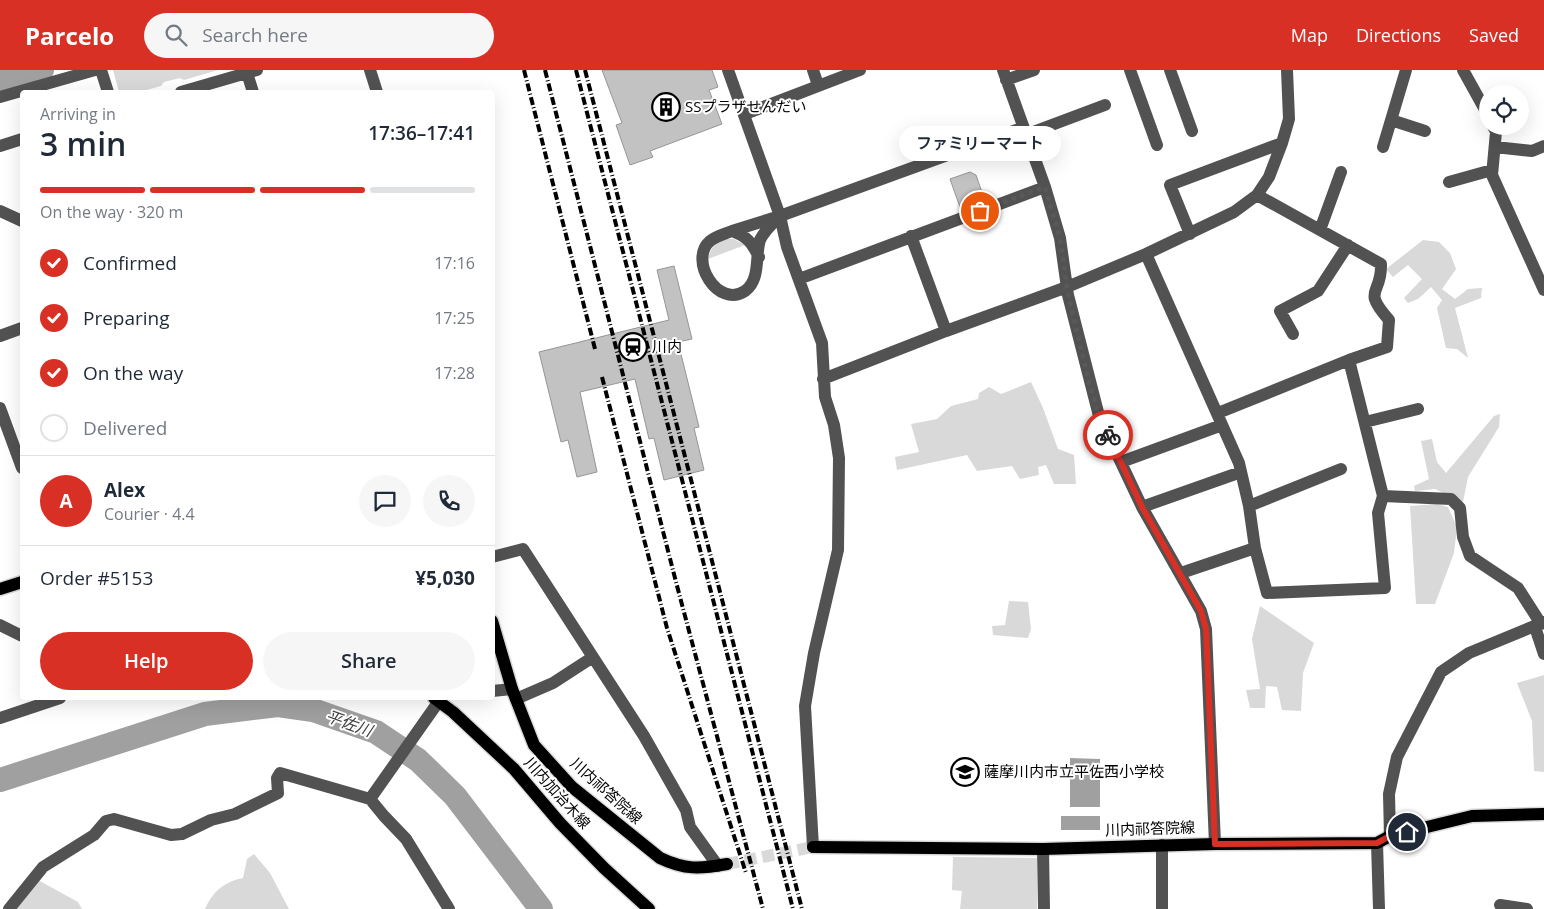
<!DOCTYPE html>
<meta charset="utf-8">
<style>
body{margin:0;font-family:"Open Sans","Noto Sans JP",sans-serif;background:#f6f6f7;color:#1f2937;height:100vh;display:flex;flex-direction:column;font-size:19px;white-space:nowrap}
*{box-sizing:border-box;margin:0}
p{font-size:16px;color:#747a83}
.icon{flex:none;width:28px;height:28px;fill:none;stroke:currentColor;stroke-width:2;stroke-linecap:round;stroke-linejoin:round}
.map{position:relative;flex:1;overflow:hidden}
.side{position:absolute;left:20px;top:20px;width:475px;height:610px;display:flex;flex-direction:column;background:#fff;border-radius:5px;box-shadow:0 5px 20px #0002}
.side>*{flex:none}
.buttons{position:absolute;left:1479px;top:15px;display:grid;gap:10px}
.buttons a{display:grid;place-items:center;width:50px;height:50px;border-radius:50%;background:#fff;box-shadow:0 5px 20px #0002;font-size:25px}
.pin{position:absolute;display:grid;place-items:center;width:42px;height:42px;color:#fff;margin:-21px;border:2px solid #fff;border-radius:50%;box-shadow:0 1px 5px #0007}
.courier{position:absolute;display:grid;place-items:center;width:50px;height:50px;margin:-25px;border:4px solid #d93025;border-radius:50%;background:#fff;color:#222;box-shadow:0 1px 6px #0007}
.bubble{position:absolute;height:35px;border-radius:18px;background:#fff;box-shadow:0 5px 20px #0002;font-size:16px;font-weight:600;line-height:35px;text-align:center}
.overview em{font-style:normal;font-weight:600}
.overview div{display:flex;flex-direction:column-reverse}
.overview{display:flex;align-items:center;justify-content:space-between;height:85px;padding:0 20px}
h1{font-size:32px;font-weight:600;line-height:38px}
.bar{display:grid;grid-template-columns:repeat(4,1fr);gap:8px 5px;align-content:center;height:60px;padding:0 20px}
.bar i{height:6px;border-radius:4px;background:#e0e1e3}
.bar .active{background:#d93025}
.bar p{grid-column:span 4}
.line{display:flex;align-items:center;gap:12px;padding:0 20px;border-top:1px solid #e0e1e3}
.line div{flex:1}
.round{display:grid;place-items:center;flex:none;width:52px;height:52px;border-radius:26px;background:#f6f6f7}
ol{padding:0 20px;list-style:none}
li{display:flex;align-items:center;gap:15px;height:55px}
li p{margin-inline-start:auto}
li .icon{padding:5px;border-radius:50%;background:#d93025;color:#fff;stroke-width:4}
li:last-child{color:#747a83}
li i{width:28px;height:28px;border:2px solid #e0e1e3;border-radius:50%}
.cta{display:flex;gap:10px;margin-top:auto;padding:10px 20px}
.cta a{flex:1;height:58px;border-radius:30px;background:#d93025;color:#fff;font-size:20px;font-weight:600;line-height:58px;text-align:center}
.cta a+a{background:#f6f6f7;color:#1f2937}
header{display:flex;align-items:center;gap:30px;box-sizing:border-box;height:70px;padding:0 25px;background:#d93025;color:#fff}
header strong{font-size:24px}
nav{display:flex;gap:28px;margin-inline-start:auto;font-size:18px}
.search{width:350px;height:45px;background:#f6f6f7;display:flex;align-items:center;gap:12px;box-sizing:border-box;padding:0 18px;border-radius:28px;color:#747a83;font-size:19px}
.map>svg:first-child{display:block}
.green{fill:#d9d9d9}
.water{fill:#a0a0a0}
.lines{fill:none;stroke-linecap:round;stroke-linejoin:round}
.river{stroke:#a0a0a0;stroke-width:24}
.building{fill:#c2c2c2;stroke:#969696}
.major-tunnel{stroke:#d9d9d9;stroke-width:12;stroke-dasharray:12 6;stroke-linecap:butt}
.major-casing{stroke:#dbdbdb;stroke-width:15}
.minor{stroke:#525252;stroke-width:12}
.major{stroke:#000;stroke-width:12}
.rail{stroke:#000;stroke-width:4;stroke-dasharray:8 2.5 1 2.5;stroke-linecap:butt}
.done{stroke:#595959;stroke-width:5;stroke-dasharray:0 9}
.route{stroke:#d93025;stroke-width:6}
.labels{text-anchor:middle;stroke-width:4;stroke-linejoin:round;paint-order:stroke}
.poi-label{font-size:15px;fill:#000;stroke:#fff;text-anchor:start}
.street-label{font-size:15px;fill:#000;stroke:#fff}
.water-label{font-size:16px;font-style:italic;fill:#414141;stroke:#fff}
</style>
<header>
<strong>Parcelo</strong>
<div class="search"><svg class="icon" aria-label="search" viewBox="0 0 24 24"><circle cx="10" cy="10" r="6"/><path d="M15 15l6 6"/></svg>Search here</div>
<nav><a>Map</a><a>Directions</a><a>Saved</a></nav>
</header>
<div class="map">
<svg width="1544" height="839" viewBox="0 0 1544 839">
<rect width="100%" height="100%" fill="#fff"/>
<!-- green -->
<path class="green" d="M 113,0 L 218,0 L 184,10 L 180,8 L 164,12 L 161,16 L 139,22 L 119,22 Z
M 725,169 L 734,169 L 745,175 L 708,189 C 710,179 715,172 725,169 Z
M 1423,170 L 1439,172 L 1450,183 L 1456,199 L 1442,219 L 1455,229 L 1468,219 L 1482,218 L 1481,228 L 1455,238 L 1468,288 L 1457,279 L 1446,278 L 1437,238 L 1442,230 L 1431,217 L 1418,229 L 1408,233 L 1404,228 L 1422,209 L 1408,195 L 1393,207 L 1386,199 Z
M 1031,312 L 1043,338 L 1058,379 L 1074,385 L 1076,414 L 1054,414 L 1046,395 L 1038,397 L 1039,405 L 1020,409 L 1012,396 L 977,401 L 967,385 L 897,400 L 895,387 L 919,382 L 911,354 L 937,349 L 951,336 L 978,329 L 979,323 L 989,317 L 1001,324 Z
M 1500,344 L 1499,357 L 1468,407 L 1463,432 L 1435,419 L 1415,421 L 1414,416 L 1429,409 L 1421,371 L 1432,369 L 1437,392 L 1446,403 L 1494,346 Z
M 1437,434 L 1448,437 L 1457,457 L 1454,483 L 1435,534 L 1416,534 L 1410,436 Z
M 1009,531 L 1028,532 L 1031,559 L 1028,568 L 993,565 L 992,556 L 1005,555 Z
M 1260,536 L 1314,573 L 1303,603 L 1301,641 L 1282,640 L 1277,617 L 1266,616 L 1265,638 L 1250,638 L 1246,620 L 1260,619 L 1252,569 Z
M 1544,605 L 1544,702 L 1534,701 L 1532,651 L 1517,613 Z
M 254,784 L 270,803 L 289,839 L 205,839 C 212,822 225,811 243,808 L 247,789 Z
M 953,787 L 1037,788 L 1037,839 L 960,839 L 962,821 L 952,820 Z
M 38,810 L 78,832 L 82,839 L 15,839 Z"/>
<!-- water -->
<path class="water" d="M 1070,688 L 1100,689 L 1100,737 L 1070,737 Z
M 1061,746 L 1100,746 L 1100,760 L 1061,760 Z"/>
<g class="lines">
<!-- river -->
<path class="river" d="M 0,12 L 42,0
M 0,710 L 205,644 L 278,635 L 313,640 L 376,662 L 418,690 L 455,726 L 541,839"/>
</g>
<!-- building -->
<path class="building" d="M 602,0 L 712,0 L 718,17 L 709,20 L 722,54 L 650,81 L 653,87 L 630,95 L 616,55 L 622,53 Z
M 970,102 L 976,105 L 985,131 L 961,140 L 950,109 Z
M 674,196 L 692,269 L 678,272 L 699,357 L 694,358 L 704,400 L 664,410 L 654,368 L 649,369 L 635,309 L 580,322 L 597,402 L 577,407 L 568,370 L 561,372 L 539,282 L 669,250 L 657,200 Z"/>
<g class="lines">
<!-- major-tunnel -->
<path class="major-tunnel" d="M 727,794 L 813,777"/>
<defs>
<path id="major" d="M 0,519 L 22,512
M 492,551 L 512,619 L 534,675 L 572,717 L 660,788 C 685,800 700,799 727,794
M 434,628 L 453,642 L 514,699 L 560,753 L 604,798 L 649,839
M 813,777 L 1043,779 L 1215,774 L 1377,773 L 1390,766 L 1472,746 L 1544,744"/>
</defs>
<!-- major casing -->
<use href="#major" class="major-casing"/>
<!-- minor -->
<path class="minor" d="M 101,0 L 108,22
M 246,0 L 253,22
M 370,0 L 377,22
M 728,0 L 780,146 L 787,177 L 822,273 L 825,327 L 834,355 L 839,388 L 838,480 L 814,583 L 805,636 L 813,777
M 813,0 L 818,15
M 1003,0 L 1045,117 L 1060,168 L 1068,225 L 1099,346 L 1142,437 L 1201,541 L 1206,559 L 1215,774
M 1130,0 L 1157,75
M 1170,0 L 1192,61
M 1463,0 L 1488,45
M 1006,10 L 1034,0
M 181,22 L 257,0
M 0,27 L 95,0
M 745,44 L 860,0
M 1391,50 L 1425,61
M 1493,56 L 1496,62 L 1492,105 L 1544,220
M 1025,65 L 1105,35
M 0,76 L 22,69
M 1383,77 L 1406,0
M 1495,77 L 1532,81 L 1544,76
M 1449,112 L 1492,100
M 0,141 L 22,151
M 780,146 L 1022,58
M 1320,160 L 1341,102
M 732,161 L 780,146 C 773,153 764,161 760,170 C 755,184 761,210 745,221 C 718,239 688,190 710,171 C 716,166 724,164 732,161 C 747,166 752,173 759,187
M 1190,164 L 1170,115 L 1282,73
M 911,166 L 946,261
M 1146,184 L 1239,393 L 1249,436 L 1255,478 L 1267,523 L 1385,518 L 1378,443 L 1383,426 L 1349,290
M 799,209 L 1045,117
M 1293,264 L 1280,241 L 1318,221 L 1348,175
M 0,266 L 22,258
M 823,309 L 946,261 L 1067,217 L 1146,184 L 1234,142 L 1257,125 L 1269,107 L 1282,73 L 1289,49 L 1287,0
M 0,338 L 22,398
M 1218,343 L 1349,290 L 1387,277 L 1389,250 C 1361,218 1382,226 1381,194 L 1257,125
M 1365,352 L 1418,339
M 1121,392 L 1222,355
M 1383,426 L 1451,429 L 1460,438 L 1463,467 L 1470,486 L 1518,518 L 1541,554
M 1249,436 L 1341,399
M 1142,437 L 1241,402
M 492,487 L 523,479 L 644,666 L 686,740 L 690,757 L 718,796
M 1181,503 L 1255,478
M 0,555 L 22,566
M 1535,557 L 1544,584
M 492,621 L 512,619
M 516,629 L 553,613 L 593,587
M 0,648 L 60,628
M 370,729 L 384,746 L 406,769 L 449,839
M 370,729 L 439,631
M 1390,766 L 1389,724 L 1397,687 L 1441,602 L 1469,583 L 1544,552
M 1377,773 L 1379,839
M 1043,779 L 1044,839
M 1500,835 L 1527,839
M 9,839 L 43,797 L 94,765 L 106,751 L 114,749 L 171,765 L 182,764 L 211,750 L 235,744 L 278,723 L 277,708 L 280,703 L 370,729
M 1162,839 L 1162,775"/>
<!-- major -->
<use href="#major" class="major"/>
<!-- rail -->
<path class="rail" d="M 524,0 L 595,279
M 545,0 L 676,512 L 763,839
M 576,0 L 793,839
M 585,0 L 802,839
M 602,307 L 667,558 L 746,803"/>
</g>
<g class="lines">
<!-- done -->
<path class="done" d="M 980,141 L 1045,117 L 1060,168 L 1068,224 L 1089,312 L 1099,346 L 1108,365"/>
<!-- route -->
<path class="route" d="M 1108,365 L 1142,437 L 1201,541 L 1206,559 L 1215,774 L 1377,773 L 1390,766 L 1407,762"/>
</g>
<!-- icons -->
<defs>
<symbol id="building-ring" viewBox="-11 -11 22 22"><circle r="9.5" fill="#fff" stroke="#000" stroke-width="1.5"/><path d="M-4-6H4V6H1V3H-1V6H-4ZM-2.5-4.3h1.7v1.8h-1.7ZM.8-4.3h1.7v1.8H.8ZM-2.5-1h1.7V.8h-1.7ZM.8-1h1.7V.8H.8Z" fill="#000"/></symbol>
<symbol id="station-ring" viewBox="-11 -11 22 22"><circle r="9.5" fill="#fff" stroke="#000" stroke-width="1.5"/><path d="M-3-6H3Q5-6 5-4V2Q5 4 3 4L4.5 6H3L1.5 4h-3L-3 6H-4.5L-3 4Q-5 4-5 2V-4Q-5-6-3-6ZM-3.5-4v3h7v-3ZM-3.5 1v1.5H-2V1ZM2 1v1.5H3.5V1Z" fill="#000"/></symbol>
<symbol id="school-ring" viewBox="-11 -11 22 22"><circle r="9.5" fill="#fff" stroke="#000" stroke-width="1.5"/><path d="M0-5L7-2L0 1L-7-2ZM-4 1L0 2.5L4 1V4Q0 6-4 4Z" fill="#000"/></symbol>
</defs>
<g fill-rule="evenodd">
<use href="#building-ring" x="650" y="21" width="32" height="32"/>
<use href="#station-ring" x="617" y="261" width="32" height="32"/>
<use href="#school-ring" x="949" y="686" width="32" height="32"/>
</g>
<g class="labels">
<!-- poi labels -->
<g class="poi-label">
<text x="685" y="42">SSプラザせんだい</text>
<text x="652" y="282">川内</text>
<text x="984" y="707">薩摩川内市立平佐西小学校</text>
</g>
<!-- street labels -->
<g class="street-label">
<text transform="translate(606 721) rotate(42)" y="5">川内祁答院線</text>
<text transform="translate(557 723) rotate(48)" y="5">川内加治木線</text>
<text transform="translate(1150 759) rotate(-2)" y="5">川内祁答院線</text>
</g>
<!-- water labels -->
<g class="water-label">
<text transform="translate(349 653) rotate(20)" y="6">平佐川</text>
</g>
</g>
</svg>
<div class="buttons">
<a><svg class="icon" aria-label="locate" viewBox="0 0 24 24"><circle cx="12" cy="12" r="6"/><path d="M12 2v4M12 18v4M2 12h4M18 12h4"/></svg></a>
</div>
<div class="pin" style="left:980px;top:141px;background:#ea580c"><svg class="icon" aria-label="bag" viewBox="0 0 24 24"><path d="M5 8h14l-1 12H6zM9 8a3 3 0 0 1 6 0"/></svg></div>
<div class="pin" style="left:1407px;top:762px;background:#1f2937"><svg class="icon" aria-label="home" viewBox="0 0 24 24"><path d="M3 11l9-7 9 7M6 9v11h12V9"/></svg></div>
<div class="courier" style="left:1108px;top:365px"><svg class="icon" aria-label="bike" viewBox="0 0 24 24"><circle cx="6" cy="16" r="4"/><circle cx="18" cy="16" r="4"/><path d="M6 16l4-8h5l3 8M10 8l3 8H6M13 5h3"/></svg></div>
<div class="bubble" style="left:899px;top:56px;width:162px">ファミリーマート</div>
<section class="side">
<div class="overview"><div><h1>3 min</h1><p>Arriving in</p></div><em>17:36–17:41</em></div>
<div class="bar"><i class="active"></i><i class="active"></i><i class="active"></i><i></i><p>On the way · 320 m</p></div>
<ol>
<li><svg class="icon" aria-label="check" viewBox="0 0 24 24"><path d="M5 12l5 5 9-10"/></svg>Confirmed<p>17:16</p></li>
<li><svg class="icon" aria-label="check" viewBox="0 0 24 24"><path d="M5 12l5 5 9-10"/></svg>Preparing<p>17:25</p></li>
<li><svg class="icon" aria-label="check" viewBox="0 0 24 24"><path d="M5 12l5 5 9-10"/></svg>On the way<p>17:28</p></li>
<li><i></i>Delivered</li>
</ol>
<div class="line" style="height:90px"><b class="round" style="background:#d93025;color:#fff">A</b><div><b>Alex</b><p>Courier · 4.4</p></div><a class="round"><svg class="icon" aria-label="chat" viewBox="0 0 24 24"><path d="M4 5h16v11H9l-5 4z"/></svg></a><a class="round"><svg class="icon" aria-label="phone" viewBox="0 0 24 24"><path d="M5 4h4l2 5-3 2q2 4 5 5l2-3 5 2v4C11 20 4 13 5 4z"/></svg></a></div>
<div class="line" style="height:65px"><div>Order #5153</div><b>¥5,030</b></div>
<div class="cta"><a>Help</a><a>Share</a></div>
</section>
</div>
